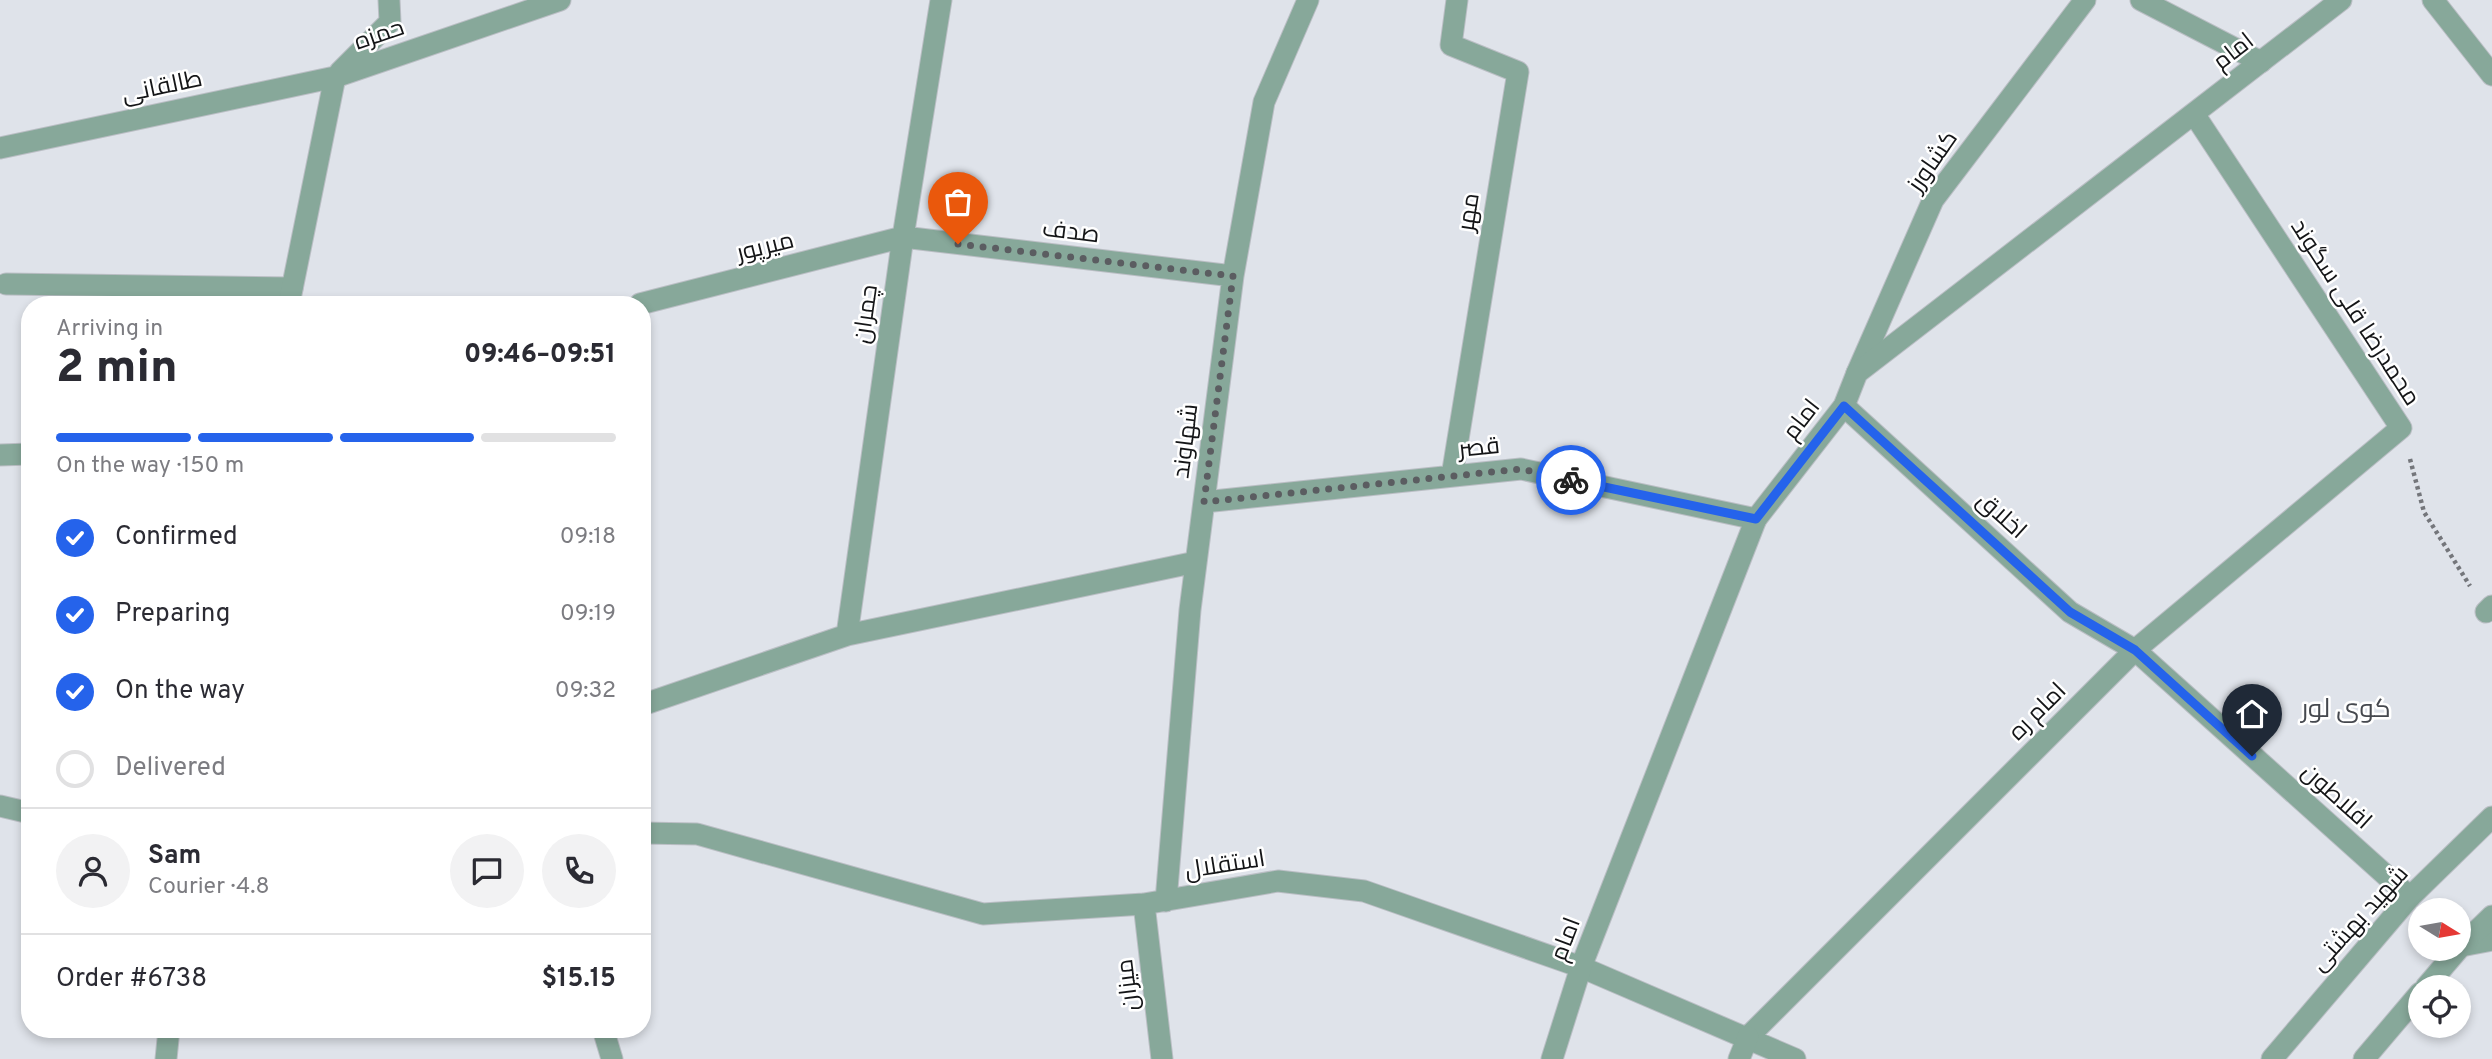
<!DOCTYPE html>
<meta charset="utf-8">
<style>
body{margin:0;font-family:Overpass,Cairo,sans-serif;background:#f2f2f3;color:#2b2b33;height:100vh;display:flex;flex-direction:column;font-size:26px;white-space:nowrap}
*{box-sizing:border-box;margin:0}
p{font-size:23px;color:#7c7c81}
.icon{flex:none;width:38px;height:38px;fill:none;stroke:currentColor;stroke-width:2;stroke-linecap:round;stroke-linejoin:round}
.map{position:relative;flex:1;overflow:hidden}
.drawer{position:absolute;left:21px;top:296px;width:630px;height:742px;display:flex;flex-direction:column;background:#fff;border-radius:28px;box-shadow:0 4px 10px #0003}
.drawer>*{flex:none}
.needle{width:46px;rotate:101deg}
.buttons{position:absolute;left:2408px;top:898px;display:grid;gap:14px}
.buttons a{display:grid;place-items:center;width:63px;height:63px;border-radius:50%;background:#fff;box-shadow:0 4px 10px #0003;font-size:35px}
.pin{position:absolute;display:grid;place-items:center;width:60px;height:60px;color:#fff;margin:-72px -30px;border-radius:50% 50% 50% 0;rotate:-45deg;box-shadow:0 0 7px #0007}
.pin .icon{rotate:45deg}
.courier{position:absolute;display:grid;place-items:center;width:70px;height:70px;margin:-35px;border:5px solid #2563eb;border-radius:50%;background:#fff;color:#222;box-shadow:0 2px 9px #0007}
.summary em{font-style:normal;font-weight:800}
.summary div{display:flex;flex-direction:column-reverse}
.summary{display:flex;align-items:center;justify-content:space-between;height:119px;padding:0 35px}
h1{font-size:46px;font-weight:800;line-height:52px}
.bar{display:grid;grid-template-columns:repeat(4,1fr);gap:10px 7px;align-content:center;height:84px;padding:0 35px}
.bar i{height:9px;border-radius:5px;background:#e1e1e2}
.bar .current{background:#2563eb}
.bar p{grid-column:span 4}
.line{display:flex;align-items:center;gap:18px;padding:0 35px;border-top:2px solid #e1e1e2}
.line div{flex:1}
.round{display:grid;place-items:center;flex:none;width:74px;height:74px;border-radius:37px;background:#f2f2f3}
ol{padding:0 35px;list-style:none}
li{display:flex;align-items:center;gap:21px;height:77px}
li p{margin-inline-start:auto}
li .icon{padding:7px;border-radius:50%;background:#2563eb;color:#fff;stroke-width:4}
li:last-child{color:#7c7c81}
li i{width:38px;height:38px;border:4px solid #e1e1e2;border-radius:50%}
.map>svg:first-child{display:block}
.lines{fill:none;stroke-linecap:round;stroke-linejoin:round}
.service-casing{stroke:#babec4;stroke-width:23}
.minor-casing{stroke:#babec4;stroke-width:23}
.tertiary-casing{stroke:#babec4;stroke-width:23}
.path{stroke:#74767b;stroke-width:4.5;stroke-dasharray:3.5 3.5;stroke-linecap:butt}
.service{stroke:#87a89a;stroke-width:21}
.minor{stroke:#87a89a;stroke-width:21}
.tertiary{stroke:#87a89a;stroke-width:21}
.done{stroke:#5b5d61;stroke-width:7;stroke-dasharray:0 12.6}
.route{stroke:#2563eb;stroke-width:9}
.labels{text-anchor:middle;stroke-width:5;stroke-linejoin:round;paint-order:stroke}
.street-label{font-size:24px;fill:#141517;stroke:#fff}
.neighbourhood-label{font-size:26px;fill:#45484e;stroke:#fff}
</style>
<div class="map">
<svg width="2492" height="1059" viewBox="0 0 2492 1059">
<rect width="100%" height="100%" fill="#dfe3ea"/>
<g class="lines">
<defs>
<path id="service" d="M 6,284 L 292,288"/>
<path id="minor" d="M 2141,0 L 2261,62
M 2433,0 L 2492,75
M 340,72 L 390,22 L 389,0
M 0,148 L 335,77 L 560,0
M 289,304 L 335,77
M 640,304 L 903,237 L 1233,276
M 1857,373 L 1933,200 L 2085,0
M 1844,406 L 2070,612 L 2135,650 L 2410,897
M 0,455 L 30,454
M 1452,476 L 1518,72 L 1451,45 L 1457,0
M 1204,502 L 1521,469 L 1756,519
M 2486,612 L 2492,606
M 847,635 L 903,237 L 941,0
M 642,705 L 847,635 L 1196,562
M 0,806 L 30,813
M 642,833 L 697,834 L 983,914 L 1144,904 L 1278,881 L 1364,891 L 1581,967 L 1795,1059
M 1166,901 L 1190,610 L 1233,276 L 1264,102 L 1308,0
M 1144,904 L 1162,1059
M 2461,946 L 2492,940
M 603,1029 L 612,1059
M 1748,1037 L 2135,650 L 2401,428 L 2194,114
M 166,1059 L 169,1029"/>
<path id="tertiary" d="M 2426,987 L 2461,946 L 2492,916
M 1552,1059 L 1581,967 L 1756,519 L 1844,406 L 1857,373 L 2341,0
M 1739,1059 L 1748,1037
M 2272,1059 L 2410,897 L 2492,817
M 2364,1059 L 2420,993"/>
</defs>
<!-- service casing -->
<use href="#service" class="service-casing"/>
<!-- minor casing -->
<use href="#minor" class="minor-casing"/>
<!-- tertiary casing -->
<use href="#tertiary" class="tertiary-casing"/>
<!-- path -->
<path class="path" d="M 2410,459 L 2424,512 L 2470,586"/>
<!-- service -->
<use href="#service" class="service"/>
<!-- minor -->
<use href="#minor" class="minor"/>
<!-- tertiary -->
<use href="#tertiary" class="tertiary"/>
</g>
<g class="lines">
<!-- done -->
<path class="done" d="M 958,244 L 1233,276 L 1204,502 L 1521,469 L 1571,480"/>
<!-- route -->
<path class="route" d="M 1571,480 L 1756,519 L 1844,406 L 2070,612 L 2135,650 L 2252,756"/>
</g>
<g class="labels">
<!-- street labels -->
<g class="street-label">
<text transform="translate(379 34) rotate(-19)" y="8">حمزه</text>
<text transform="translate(2233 51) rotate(-38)" y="8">امام</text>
<text transform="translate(162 86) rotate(-12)" y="8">طالقانی</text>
<text transform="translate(1932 161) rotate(-55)" y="8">کشاورز</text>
<text transform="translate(1468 212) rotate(-81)" y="8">مهر</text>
<text transform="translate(1071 231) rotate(7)" y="8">صدف</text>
<text transform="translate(765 246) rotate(-14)" y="8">میرپور</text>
<text transform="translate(2356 312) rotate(57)" y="8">محمدرضا قلی سگوند</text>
<text transform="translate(865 314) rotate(-82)" y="8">چمران</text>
<text transform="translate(1801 419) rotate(-52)" y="8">امام</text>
<text transform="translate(1185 441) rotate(-83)" y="8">شهاوند</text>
<text transform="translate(1479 447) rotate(-6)" y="8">قصر</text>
<text transform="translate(2002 515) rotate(42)" y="8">اخلاق</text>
<text transform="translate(2037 711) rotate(-45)" y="8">امام ره</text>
<text transform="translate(2337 796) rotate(42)" y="8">افلاطون</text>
<text transform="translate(1225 864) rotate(-9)" y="8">استقلال</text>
<text transform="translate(2359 918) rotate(-48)" y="8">شهید بهشتی</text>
<text transform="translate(1565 939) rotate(-69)" y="8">امام</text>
<text transform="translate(1127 985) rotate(-97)" y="8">میزان</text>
</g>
<!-- neighbourhood labels -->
<g class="neighbourhood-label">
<text x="2346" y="717">کوی لور</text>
</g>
</g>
</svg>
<div class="buttons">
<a><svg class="needle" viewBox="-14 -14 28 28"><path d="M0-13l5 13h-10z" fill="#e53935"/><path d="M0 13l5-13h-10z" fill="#7c7c81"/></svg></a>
<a><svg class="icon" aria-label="locate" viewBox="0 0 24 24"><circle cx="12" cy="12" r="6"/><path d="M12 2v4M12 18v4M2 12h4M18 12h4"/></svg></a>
</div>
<div class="pin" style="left:958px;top:244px;background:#ea580c"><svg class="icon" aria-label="bag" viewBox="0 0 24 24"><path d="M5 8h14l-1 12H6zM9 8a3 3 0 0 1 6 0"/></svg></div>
<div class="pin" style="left:2252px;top:756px;background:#1f2937"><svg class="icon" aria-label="home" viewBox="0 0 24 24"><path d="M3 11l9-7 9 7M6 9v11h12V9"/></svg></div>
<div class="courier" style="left:1571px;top:480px"><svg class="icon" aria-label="bike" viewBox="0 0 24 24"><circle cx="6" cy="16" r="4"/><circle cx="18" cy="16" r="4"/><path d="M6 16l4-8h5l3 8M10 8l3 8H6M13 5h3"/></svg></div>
<section class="drawer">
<div class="summary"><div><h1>2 min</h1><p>Arriving in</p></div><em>09:46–09:51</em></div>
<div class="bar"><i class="current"></i><i class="current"></i><i class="current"></i><i></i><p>On the way · 150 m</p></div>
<ol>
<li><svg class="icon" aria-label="check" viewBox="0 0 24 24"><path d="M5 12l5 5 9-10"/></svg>Confirmed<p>09:18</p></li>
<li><svg class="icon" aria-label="check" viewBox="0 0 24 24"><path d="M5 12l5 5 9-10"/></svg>Preparing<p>09:19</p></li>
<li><svg class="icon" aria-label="check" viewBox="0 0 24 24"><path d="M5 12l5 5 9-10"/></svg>On the way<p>09:32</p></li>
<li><i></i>Delivered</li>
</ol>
<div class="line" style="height:126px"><a class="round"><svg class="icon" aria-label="person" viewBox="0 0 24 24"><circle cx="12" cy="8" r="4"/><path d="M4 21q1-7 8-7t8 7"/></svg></a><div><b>Sam</b><p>Courier · 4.8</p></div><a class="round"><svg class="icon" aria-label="chat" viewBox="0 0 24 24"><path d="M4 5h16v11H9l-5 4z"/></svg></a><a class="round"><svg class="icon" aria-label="phone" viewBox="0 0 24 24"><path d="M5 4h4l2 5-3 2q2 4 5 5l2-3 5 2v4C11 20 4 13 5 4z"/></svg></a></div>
<div class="line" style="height:91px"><div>Order #6738</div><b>$15.15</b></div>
</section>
</div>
